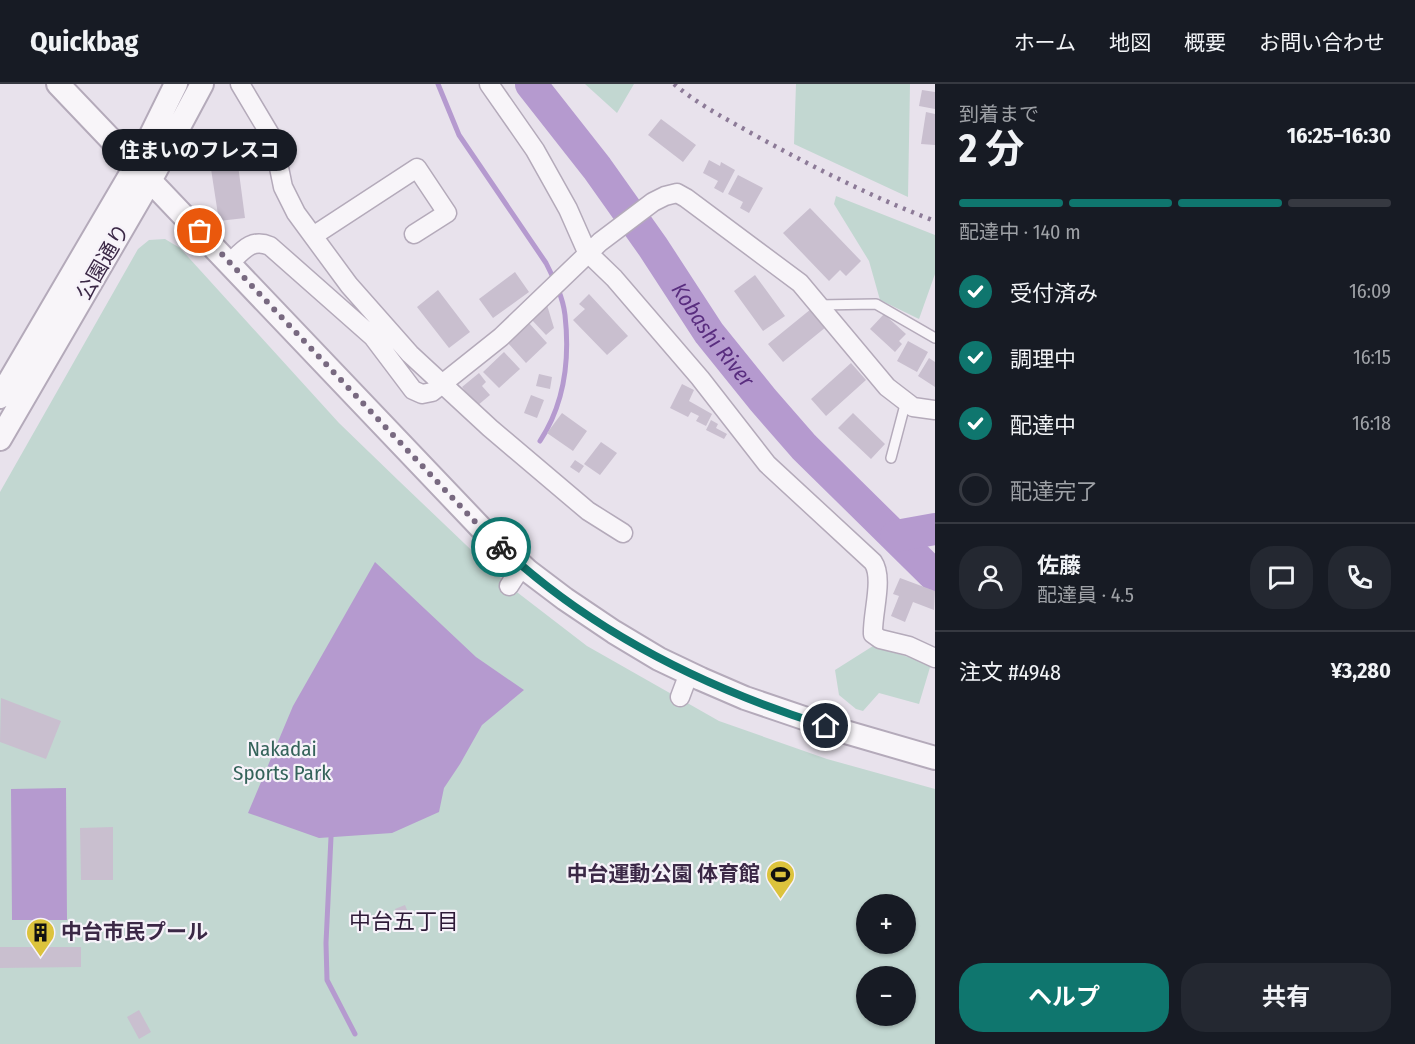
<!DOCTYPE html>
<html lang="ja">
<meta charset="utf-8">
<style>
body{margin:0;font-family:"Fira Sans Condensed","Noto Sans JP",sans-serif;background:#242831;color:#f1f3f6;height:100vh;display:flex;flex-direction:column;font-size:22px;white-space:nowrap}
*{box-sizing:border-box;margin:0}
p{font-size:20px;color:#9ea1a6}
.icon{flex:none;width:33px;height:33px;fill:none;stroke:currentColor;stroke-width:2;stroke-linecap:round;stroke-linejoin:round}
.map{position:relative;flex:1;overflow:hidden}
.side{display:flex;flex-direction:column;background:#171b24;width:480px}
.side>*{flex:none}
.tools{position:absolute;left:856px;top:810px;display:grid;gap:12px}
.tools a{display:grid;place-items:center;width:60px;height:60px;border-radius:50%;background:#171b24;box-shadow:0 2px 4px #0004;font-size:30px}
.pin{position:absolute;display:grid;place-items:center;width:51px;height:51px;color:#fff;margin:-26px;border:3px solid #fff;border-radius:50%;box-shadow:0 2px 6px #0007}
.courier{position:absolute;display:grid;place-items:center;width:60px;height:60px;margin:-30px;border:4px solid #0f766e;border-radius:50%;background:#fff;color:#222;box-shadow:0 2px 8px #0007}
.bubble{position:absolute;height:42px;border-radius:21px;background:#171b24;box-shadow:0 2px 4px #0004;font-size:20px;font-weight:700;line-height:42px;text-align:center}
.overview em{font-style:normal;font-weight:700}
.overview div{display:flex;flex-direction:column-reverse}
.overview{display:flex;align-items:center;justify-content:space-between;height:102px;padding:0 24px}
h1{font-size:39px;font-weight:700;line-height:45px}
.bar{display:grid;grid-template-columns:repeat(4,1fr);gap:9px 6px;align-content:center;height:72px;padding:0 24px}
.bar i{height:8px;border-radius:4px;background:#363941}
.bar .selected{background:#0f766e}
.bar p{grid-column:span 4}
.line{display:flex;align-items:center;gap:15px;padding:0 24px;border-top:2px solid #363941}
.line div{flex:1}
.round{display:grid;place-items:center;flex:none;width:63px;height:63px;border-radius:24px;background:#242831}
ol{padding:0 24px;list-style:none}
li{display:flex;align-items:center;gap:18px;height:66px}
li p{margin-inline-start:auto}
li .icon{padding:6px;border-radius:50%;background:#0f766e;color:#fff;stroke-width:4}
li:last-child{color:#9ea1a6}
li i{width:33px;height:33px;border:3px solid #363941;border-radius:50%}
.action{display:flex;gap:12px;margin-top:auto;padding:12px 24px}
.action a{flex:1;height:69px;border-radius:24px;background:#0f766e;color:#fff;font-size:24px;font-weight:700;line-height:69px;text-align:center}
.action a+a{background:#242831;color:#f1f3f6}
header{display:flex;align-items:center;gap:36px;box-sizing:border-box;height:84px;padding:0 30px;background:#171b24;border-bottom:2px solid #363941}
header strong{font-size:28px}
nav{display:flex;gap:33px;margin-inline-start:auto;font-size:21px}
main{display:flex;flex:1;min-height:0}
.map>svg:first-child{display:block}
.green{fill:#c2d7d1;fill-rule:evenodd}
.water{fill:#b59acf}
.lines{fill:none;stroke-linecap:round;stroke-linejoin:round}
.stream{stroke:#b59acf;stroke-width:5}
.river{stroke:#b59acf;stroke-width:32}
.building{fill:#c9bfcf}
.service-casing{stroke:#b4aaba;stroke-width:12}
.minor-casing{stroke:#b4aaba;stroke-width:21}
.tertiary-casing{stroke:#b4aaba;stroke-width:26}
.service{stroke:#f8f5f9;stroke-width:9}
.minor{stroke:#f8f5f9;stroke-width:18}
.tertiary{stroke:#f8f5f9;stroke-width:22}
.rail{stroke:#8c7a97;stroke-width:4.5;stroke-dasharray:3 6;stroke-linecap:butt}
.done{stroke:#786980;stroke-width:6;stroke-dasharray:0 10.8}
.route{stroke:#0f766e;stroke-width:8}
.labels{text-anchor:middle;stroke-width:4.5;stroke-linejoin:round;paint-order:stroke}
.street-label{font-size:21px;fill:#3b2846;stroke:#f6f2f9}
.park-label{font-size:21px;fill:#34635a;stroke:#f6f2f9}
.poi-label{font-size:21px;font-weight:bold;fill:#3b2846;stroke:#f6f2f9;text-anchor:end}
.water-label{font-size:22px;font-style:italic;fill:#592d7f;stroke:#f6f2f9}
.neighbourhood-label{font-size:22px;fill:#2d1a37;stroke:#f6f2f9}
</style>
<header>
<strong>Quickbag</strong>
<nav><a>ホーム</a><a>地図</a><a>概要</a><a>お問い合わせ</a></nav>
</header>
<main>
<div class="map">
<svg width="935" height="960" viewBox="0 0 935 960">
<rect width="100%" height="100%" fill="#e8e2ec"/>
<!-- green -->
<path class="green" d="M 585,0 L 634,0 L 617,29 Z
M 796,0 L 910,0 L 908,113 L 794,60 Z
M 836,112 L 935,151 L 935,190 L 919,235 L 880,216 L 869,177 L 834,120 Z
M 165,155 L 180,164 L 339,339 L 399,397 L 509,502 L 587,562 L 719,637 L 827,675 L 935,705 L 935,960 L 0,960 L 0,408 L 138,165 L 149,156 ZM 867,820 L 906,820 L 906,860 L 867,860 ZM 867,892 L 906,892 L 906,932 L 867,932 Z
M 873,562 L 931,580 L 919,620 L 879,609 L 863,627 L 856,625 L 839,611 L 835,586 Z"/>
<!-- water -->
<path class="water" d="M 375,478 L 476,573 L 524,606 L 482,641 L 460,680 L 444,704 L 439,728 L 392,749 L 319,754 L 248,729 L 293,622 Z
M 66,704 L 67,836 L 12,836 L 11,705 Z"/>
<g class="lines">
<!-- stream -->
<path class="stream" d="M 438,0 L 459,51 L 546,179 C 554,195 563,213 565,231 C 570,276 565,319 540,357
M 331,753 L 326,859 L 327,896 L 355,950"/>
<!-- river -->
<g class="river">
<path id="s1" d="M 531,0 L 597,84 L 653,163 L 709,249 L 763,316 L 804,363 L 935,492"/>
<path d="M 896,452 L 935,445"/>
</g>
</g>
<!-- building -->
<path class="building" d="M 922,6 L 935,8 L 935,25 L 919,22 Z
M 926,28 L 935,30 L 935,61 L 921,60 Z
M 661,35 L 696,61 L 683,78 L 648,51 Z
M 709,76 L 720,82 L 721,78 L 735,86 L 723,109 L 714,104 L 718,97 L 703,89 Z
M 238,81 L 245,134 L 219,137 L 211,85 Z
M 738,91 L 763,104 L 749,129 L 740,124 L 743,118 L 728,110 Z
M 810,124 L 861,177 L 846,192 L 840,186 L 829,197 L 783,149 Z
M 515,188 L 529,208 L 493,234 L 479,215 Z
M 755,191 L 785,232 L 763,247 L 734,207 Z
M 438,206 L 470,248 L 449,264 L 417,223 Z
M 589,210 L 628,252 L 607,271 L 573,236 L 585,225 L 579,220 Z
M 547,221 L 554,244 L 546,251 L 531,235 Z
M 811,225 L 826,243 L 783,278 L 768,260 Z
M 884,230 L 906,250 L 899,257 L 902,260 L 895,268 L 870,245 Z
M 529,239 L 547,259 L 526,279 L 508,259 Z
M 908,257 L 928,268 L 917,288 L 897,277 Z
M 504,268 L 520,285 L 499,304 L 483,288 Z
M 929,274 L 935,278 L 935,303 L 918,292 Z
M 851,279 L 866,296 L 826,332 L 811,315 Z
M 479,289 L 486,298 L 482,302 L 490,311 L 477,322 L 462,303 Z
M 539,290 L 552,293 L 550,305 L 536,302 Z
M 682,300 L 694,306 L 689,317 L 712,330 L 706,342 L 696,337 L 699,332 L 691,328 L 688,333 L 670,324 Z
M 531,311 L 544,316 L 537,334 L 524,329 Z
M 562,329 L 587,347 L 573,367 L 547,349 Z
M 853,329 L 885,360 L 871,375 L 838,344 Z
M 711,336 L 718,340 L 716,344 L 727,350 L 724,355 L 706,346 Z
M 601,358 L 617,369 L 600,391 L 584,380 Z
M 575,376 L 584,382 L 579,389 L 570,383 Z
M 900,494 L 935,507 L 934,526 L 913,518 L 905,538 L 891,532 L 899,512 L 893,510 Z
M 1,614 L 61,637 L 46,675 L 0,658 Z
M 113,743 L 113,796 L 81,796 L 80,744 Z
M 405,821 L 409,831 L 399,835 L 395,825 Z
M 0,863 L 81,863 L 81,883 L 0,884 Z
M 139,926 L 151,948 L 139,955 L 127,933 Z"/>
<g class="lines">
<defs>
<path id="service" d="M 818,221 L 876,220 L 935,254
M 891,374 L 906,317"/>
<path id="minor" d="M 240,0 L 271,52 L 276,69 L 283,103 L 296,129 L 349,201 L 410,270 L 490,344 L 588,427 L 623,449
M 489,0 L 535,66 L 568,125 L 587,168 L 614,194 L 700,294 L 767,380 L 873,478 C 884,494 872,530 873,550 L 880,555 L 909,562 L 935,574
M 313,152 L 417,84 L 447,129 L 414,150
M 230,179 C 243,166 252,154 270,162 L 373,253 L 413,306 L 422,310 L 432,308 L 501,253 L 600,158 L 653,118 L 665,112 L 677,109 L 686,114 L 800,199 L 887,303 L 913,323 L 935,326
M 509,502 L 522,482
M 680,613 L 689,589"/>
<path id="tertiary" d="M 58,0 L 481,444 L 528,487 L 565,515 L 614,548 L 659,575 L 701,595 L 745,614 L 842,647 L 935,674
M 0,313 L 136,81 L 176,0
M 0,355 L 150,97 L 202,0"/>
</defs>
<!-- service casing -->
<use href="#service" class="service-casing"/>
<!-- minor casing -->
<use href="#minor" class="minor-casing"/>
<!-- tertiary casing -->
<use href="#tertiary" class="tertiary-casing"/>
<!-- service -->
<use href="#service" class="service"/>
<!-- minor -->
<use href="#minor" class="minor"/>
<!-- tertiary -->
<use href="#tertiary" class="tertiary"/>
<!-- rail -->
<path class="rail" d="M 674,0 C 700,22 730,37 760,54 C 817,85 874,114 935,137"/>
</g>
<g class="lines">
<!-- done -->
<path class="done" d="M 200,147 L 481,444 L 501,463"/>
<!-- route -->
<path class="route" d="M 501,463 C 593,549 707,605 826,642"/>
</g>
<!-- icons -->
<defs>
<symbol id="stadium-pin" viewBox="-11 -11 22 30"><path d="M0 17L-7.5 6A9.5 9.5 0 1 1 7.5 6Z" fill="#dcc33c" stroke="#f6f2f9"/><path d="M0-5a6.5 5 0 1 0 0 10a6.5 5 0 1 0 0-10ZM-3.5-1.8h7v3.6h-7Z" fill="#111"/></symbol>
<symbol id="building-pin" viewBox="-11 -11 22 30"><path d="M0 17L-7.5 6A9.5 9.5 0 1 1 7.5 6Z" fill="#dcc33c" stroke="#f6f2f9"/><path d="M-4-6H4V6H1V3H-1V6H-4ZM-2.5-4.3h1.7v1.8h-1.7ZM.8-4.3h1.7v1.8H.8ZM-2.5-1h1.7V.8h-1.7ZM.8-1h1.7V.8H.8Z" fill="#111"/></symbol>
</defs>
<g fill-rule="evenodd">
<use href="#stadium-pin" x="764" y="774" width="33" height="45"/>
<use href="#building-pin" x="24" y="832" width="33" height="45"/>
</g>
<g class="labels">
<!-- street labels -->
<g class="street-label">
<text transform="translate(103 178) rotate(-60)" y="7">公園通り</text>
</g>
<!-- park labels -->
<g class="park-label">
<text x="282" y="672">Nakadai<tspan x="282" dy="24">Sports Park</tspan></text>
</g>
<!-- poi labels -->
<g class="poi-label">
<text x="760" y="797">中台運動公園 体育館</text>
<text x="61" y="855" text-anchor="start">中台市民プール</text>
</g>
<!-- water labels -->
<g class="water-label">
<text dy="8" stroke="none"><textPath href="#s1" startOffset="310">Kobashi River</textPath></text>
</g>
<!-- neighbourhood labels -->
<g class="neighbourhood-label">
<text x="404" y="845">中台五丁目</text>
</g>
</g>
</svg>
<div class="tools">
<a>+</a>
<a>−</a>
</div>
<div class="pin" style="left:200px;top:147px;background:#ea580c"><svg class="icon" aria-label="bag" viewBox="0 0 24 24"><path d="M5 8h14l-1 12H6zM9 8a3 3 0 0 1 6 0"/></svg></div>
<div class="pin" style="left:826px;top:642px;background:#1f2937"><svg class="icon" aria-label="home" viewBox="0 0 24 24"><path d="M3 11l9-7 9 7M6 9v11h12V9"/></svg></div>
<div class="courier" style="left:501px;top:463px"><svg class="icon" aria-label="bike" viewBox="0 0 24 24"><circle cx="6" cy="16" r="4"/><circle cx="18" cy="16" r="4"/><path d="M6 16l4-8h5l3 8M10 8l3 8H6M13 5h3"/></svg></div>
<div class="bubble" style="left:102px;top:45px;width:195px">住まいのフレスコ</div>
</div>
<section class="side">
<div class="overview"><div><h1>2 分</h1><p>到着まで</p></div><em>16:25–16:30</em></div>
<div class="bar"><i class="selected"></i><i class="selected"></i><i class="selected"></i><i></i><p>配達中 · 140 m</p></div>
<ol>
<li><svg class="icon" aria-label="check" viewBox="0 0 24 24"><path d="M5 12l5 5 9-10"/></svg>受付済み<p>16:09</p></li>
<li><svg class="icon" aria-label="check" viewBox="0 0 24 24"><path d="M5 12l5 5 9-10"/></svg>調理中<p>16:15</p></li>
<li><svg class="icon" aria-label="check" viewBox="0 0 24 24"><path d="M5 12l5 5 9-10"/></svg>配達中<p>16:18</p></li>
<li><i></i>配達完了</li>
</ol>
<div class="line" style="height:108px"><a class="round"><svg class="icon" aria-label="person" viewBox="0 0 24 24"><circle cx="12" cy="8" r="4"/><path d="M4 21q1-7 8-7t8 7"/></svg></a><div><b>佐藤</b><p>配達員 · 4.5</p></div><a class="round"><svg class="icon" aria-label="chat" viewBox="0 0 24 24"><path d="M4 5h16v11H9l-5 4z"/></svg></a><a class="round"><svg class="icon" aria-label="phone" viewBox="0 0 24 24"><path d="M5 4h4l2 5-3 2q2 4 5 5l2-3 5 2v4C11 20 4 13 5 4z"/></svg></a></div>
<div class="line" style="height:78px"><div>注文 #4948</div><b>¥3,280</b></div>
<div class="action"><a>ヘルプ</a><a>共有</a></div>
</section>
</main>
